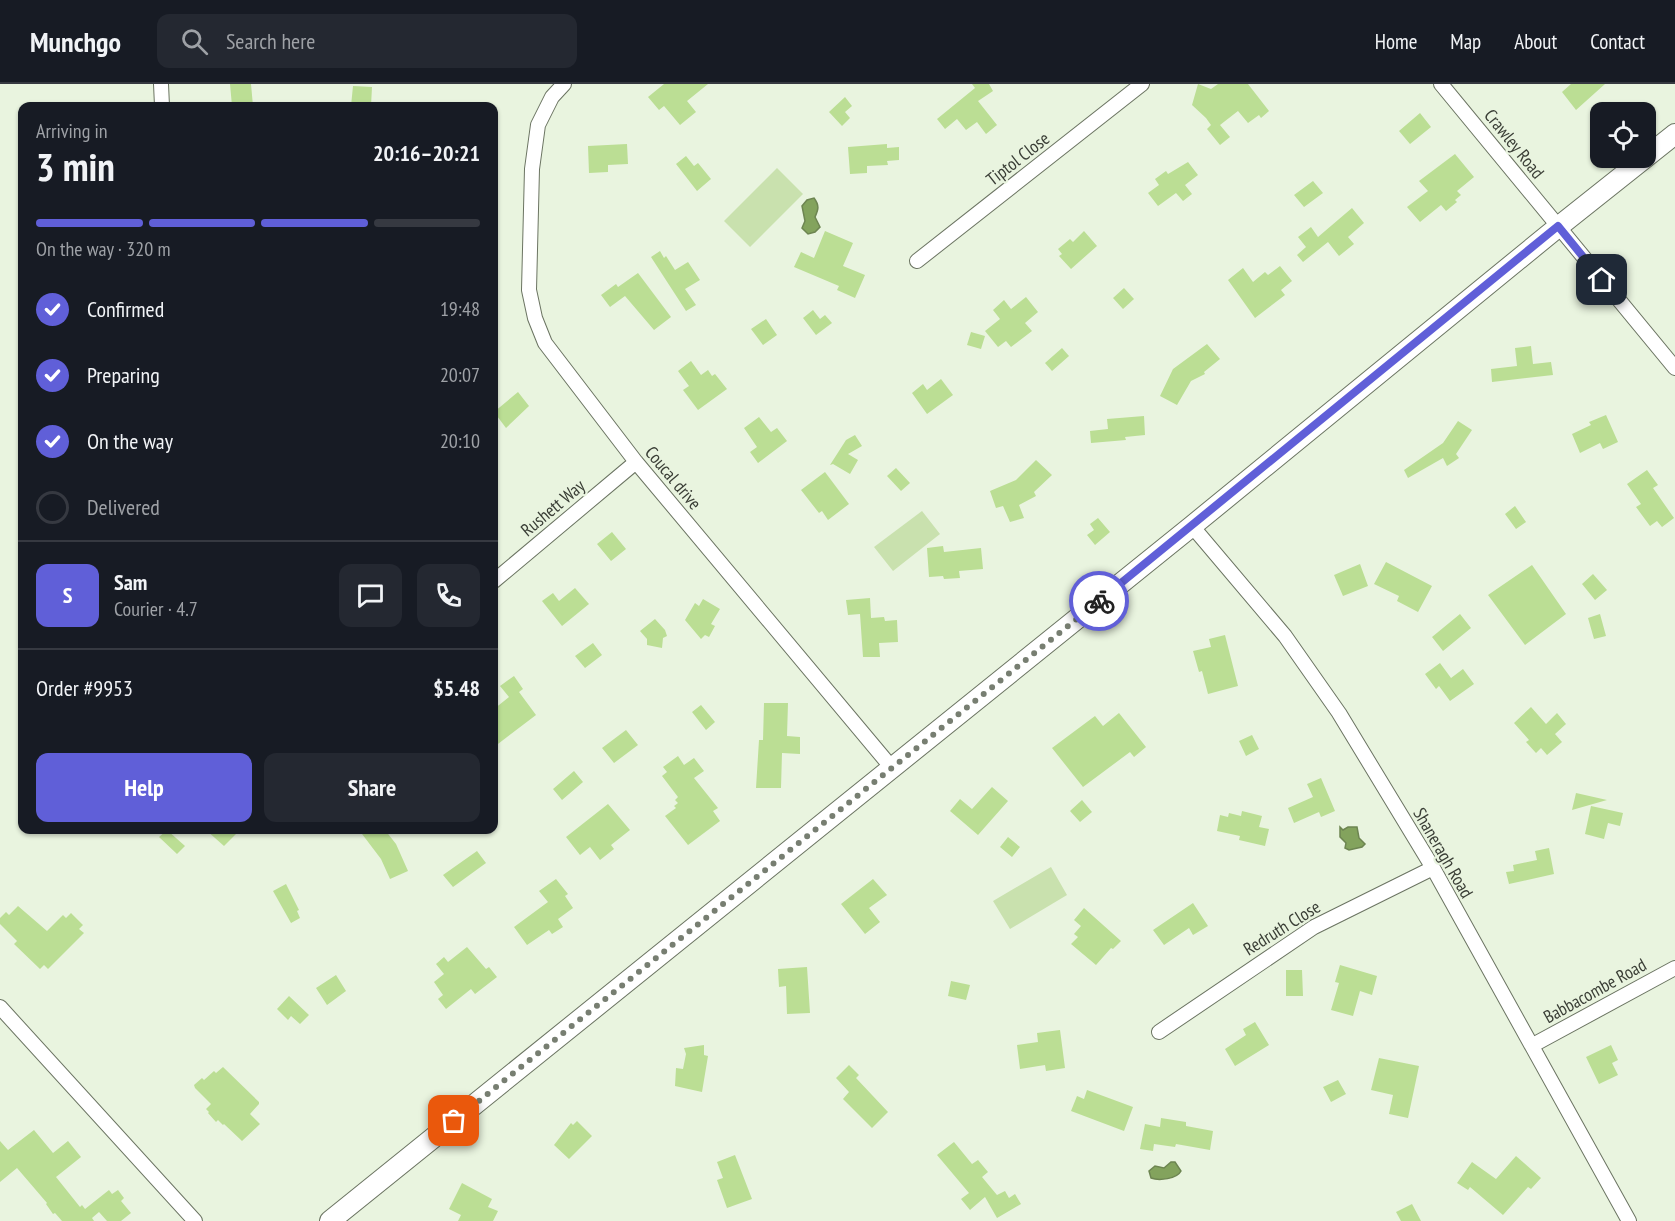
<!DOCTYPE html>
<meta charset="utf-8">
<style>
body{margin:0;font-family:"PT Sans Narrow",sans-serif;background:#242831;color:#f1f3f6;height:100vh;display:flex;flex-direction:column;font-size:22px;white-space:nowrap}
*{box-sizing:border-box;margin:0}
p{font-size:20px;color:#9ea1a6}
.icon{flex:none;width:33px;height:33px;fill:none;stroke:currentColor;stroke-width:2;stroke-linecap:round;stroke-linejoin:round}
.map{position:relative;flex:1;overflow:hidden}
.side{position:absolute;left:18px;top:18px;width:480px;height:732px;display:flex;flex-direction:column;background:#171b24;border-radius:12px;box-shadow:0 2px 4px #0004}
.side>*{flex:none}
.fabs{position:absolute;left:1590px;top:18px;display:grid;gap:12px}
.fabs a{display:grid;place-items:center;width:66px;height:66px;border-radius:12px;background:#171b24;box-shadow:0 2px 4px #0004;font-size:30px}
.pin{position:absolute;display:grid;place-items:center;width:51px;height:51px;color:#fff;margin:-26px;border-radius:12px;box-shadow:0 3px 9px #0006}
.courier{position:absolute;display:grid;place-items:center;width:60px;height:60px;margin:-30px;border:4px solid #605fd8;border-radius:50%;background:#fff;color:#222;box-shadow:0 2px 8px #0007}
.head em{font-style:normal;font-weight:600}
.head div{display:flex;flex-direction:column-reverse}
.head{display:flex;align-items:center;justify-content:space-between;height:102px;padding:0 18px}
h1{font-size:39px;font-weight:600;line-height:45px}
.bar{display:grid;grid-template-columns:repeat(4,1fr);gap:9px 6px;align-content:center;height:72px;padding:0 18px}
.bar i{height:8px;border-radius:4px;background:#363941}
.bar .active{background:#605fd8}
.bar p{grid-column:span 4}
.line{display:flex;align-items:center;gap:15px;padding:0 18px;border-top:2px solid #363941}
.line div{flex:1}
.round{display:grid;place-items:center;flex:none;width:63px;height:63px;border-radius:12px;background:#242831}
ol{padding:0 18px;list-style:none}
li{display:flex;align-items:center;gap:18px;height:66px}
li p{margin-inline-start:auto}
li .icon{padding:6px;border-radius:50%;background:#605fd8;color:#fff;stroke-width:4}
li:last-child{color:#9ea1a6}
li i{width:33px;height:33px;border:3px solid #363941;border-radius:50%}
.cta{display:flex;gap:12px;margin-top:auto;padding:12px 18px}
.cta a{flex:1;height:69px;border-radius:12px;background:#605fd8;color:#fff;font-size:24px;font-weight:600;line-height:69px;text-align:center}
.cta a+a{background:#242831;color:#f1f3f6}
header{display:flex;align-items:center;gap:36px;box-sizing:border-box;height:84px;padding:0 30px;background:#171b24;border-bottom:2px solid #363941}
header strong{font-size:28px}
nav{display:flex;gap:33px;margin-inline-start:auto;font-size:21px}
.search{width:420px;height:54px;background:#242831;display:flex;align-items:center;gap:15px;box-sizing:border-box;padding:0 21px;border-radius:12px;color:#9ea1a6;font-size:22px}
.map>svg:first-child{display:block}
.green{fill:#c9e1ae}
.water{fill:#83a35d;stroke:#6d8551;stroke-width:1.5}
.building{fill:#bbde94}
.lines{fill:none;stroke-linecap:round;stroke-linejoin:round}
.street-casing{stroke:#6b7462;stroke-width:16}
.secondary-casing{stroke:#6b7462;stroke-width:22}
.street{stroke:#fff;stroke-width:14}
.secondary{stroke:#fff;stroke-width:20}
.done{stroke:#777e71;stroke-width:6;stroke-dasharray:0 10.8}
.route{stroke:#605fd8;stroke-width:8}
.labels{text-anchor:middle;stroke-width:4.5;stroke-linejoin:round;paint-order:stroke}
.street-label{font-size:18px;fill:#3a3e36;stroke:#e9f4df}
</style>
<header>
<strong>Munchgo</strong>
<div class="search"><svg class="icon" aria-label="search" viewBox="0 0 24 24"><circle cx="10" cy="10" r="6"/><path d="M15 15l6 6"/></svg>Search here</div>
<nav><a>Home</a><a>Map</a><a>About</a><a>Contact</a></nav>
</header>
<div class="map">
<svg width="1675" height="1137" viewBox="0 0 1675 1137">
<rect width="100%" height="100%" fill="#e9f4df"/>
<!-- green -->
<path class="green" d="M 777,84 L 803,110 L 750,163 L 724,137 Z
M 922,427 L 940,450 L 893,487 L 874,463 Z
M 1051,783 L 1067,811 L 1010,845 L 993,817 Z"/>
<!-- water -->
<path class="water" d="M 814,114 C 820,122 818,126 815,133 L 820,143 L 815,148 L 808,150 L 802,144 L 805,137 L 802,122 L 807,116 Z
M 1340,743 L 1343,746 L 1348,743 L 1357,743 L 1359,754 L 1365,760 L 1362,763 L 1349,766 L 1345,764 L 1346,759 L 1340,753 Z
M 1171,1078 L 1175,1078 L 1181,1087 C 1177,1095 1159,1097 1151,1094 L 1149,1087 L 1155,1082 L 1164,1084 Z"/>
<!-- building -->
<path class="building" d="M 230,0 L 251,0 L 253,22 L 232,22 Z
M 664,0 L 708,0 L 687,17 L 696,28 L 680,41 L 664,22 L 659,26 L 648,13 Z
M 972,0 L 989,0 L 993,7 L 978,17 L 997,41 L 986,50 L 977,38 L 966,46 L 957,35 L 945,45 L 937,35 L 975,4 Z
M 1198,0 L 1211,5 L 1218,0 L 1248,0 L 1269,27 L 1261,34 L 1259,31 L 1248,39 L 1238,27 L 1220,41 L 1230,53 L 1220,61 L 1207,45 L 1211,41 L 1206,34 L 1192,21 Z
M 1571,0 L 1605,0 L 1576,26 L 1562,8 Z
M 353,2 L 372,3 L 371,22 L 351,22 Z
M 845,13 L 852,22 L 845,28 L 850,34 L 842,42 L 829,28 Z
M 1420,29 L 1431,43 L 1410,60 L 1399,47 Z
M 627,60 L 628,80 L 608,81 L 608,88 L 589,89 L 588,62 Z
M 887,60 L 887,64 L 899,63 L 899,76 L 887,77 L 888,81 L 867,82 L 867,89 L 850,90 L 848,63 Z
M 1455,70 L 1474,93 L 1457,107 L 1461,111 L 1455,116 L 1457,118 L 1446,127 L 1441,121 L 1420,138 L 1407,123 L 1428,107 L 1419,97 Z
M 686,72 L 694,82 L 698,79 L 711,95 L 697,107 L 676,80 Z
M 1188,78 L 1198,91 L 1185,101 L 1192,110 L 1183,117 L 1176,109 L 1158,122 L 1148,109 L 1159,101 L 1155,95 L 1166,87 L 1168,90 Z
M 1313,97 L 1323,109 L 1304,123 L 1294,111 Z
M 1352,124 L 1364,139 L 1348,153 L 1354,160 L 1339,172 L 1328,158 L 1303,178 L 1297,171 L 1306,163 L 1298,153 L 1311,143 L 1318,153 Z
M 825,147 L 853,159 L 843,182 L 865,191 L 855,214 L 837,206 L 839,202 L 794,183 L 801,168 L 814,174 Z
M 1084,147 L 1097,162 L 1071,185 L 1059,172 L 1062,170 L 1058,165 L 1070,155 L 1073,158 Z
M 660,167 L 664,174 L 666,172 L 675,186 L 688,178 L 700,196 L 685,205 L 696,221 L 686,227 L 651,173 Z
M 1280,182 L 1292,197 L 1281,206 L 1285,211 L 1255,234 L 1228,196 L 1243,184 L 1253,198 L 1265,188 L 1268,191 Z
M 638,189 L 671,233 L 654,246 L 625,212 L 610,223 L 601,211 L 616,200 L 618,203 Z
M 1124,204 L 1134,215 L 1123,225 L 1113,214 Z
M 1026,213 L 1038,228 L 1025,239 L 1032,247 L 1011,263 L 1006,257 L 998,263 L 985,247 L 1000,235 L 993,226 L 1004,216 L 1011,225 Z
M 813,226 L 820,235 L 825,231 L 832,239 L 816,251 L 803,234 Z
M 766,235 L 777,251 L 763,261 L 751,245 Z
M 971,248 L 985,252 L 981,265 L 967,261 Z
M 1207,260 L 1220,275 L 1204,288 L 1205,290 L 1191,297 L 1177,321 L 1160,312 L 1173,285 Z
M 1531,262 L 1533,280 L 1551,278 L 1553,291 L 1492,298 L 1491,285 L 1517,282 L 1515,264 Z
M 1062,264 L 1069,272 L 1052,287 L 1045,279 Z
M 691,277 L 701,291 L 708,286 L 712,292 L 715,290 L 727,305 L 698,326 L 683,306 L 689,302 L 678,287 Z
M 941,295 L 953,311 L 927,330 L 912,309 L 923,300 L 927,306 Z
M 518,308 L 529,322 L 506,344 L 494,328 Z
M 1606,331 L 1618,358 L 1603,365 L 1600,359 L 1580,369 L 1572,350 L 1591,341 L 1589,338 Z
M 1144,332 L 1145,351 L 1125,353 L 1126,356 L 1091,359 L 1090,347 L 1108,345 L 1107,335 Z
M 759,333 L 771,348 L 777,344 L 787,357 L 758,379 L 750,368 L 757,363 L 744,344 Z
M 1458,337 L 1472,346 L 1456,370 L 1459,374 L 1447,382 L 1443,374 L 1408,394 L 1404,386 L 1443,359 Z
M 855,351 L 862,362 L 848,370 L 858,376 L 850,390 L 833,380 L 830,381 L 846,356 Z
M 1036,376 L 1052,391 L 1034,408 L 1036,412 L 1019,421 L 1024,434 L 1010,438 L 1003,422 L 996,424 L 990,407 L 1016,396 Z
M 896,384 L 910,399 L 901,407 L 887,392 Z
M 1647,386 L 1658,401 L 1653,404 L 1674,434 L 1662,443 L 1657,437 L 1650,442 L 1636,423 L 1641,420 L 1627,400 Z
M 825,388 L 849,420 L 828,436 L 822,427 L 819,429 L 801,406 Z
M 1515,422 L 1526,438 L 1516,445 L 1505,430 Z
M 1098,434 L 1110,448 L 1095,461 L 1087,451 L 1094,446 L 1090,440 Z
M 612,448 L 626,465 L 611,477 L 597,460 Z
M 943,462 L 944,468 L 981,464 L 983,485 L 959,487 L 960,494 L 944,495 L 943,492 L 929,493 L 927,464 Z
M 1386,478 L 1432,502 L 1418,528 L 1397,517 L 1399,512 L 1374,500 Z
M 1360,480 L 1368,502 L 1343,512 L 1334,491 Z
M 1532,481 L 1566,530 L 1525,561 L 1488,511 Z
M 1593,490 L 1607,506 L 1595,516 L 1582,500 Z
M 575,504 L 589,520 L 562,542 L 542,517 L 553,509 L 559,517 Z
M 870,514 L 871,534 L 884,533 L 885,537 L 897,536 L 898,558 L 879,559 L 880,573 L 863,573 L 860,530 L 848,531 L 846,516 Z
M 703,515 L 720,525 L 711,540 L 715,542 L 709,553 L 705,551 L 701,555 L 685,536 L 695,519 L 699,522 Z
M 1460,530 L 1471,544 L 1443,567 L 1432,553 Z
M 1600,530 L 1606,552 L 1594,555 L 1588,534 Z
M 655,535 L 665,546 L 667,552 L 663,554 L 662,564 L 647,561 L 647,555 L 640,547 Z
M 1225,551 L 1238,602 L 1208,610 L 1202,587 L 1199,588 L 1193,567 L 1211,563 L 1209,555 Z
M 593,559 L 602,571 L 585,584 L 575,572 Z
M 1440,579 L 1451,594 L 1463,585 L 1474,600 L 1450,617 L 1439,602 L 1436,605 L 1425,590 Z
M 514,592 L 523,605 L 519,608 L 536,631 L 494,663 L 494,625 L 509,613 L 500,602 Z
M 764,619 L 788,619 L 787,652 L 800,653 L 800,670 L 782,669 L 781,704 L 756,704 L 759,656 L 763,656 Z
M 701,621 L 715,638 L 706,646 L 692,628 Z
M 1531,623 L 1546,640 L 1557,629 L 1566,640 L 1555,650 L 1562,658 L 1547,671 L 1541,664 L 1536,669 L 1526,658 L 1529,656 L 1514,639 Z
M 1119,629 L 1146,663 L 1134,673 L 1130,668 L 1083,703 L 1052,664 L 1095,632 L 1103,642 Z
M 626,646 L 638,661 L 614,679 L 602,664 Z
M 1252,651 L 1259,665 L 1246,672 L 1239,657 Z
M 678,672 L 684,681 L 694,674 L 704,687 L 694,694 L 718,724 L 713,727 L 720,737 L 688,761 L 665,732 L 676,724 L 674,722 L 678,719 L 675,716 L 678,713 L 662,692 L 667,688 L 663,683 Z
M 574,687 L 583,698 L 562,716 L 553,705 Z
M 1321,694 L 1335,727 L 1321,733 L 1319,728 L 1294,739 L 1288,724 L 1313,713 L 1307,700 Z
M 992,703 L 1008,717 L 978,751 L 950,727 L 960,715 L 972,725 Z
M 1576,709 L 1607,716 L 1572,726 Z
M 1082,716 L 1092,728 L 1080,738 L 1070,727 Z
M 608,720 L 630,746 L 611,761 L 614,765 L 600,776 L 590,763 L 580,771 L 566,753 Z
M 1591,722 L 1623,729 L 1620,742 L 1608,739 L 1604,755 L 1585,750 Z
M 1242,727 L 1262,732 L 1259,743 L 1269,745 L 1265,762 L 1239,756 L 1240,752 L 1217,747 L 1220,731 L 1228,733 L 1229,729 L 1241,732 Z
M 167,746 L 185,762 L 177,770 L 159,753 Z
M 206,746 L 240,746 L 224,762 Z
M 359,746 L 385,746 L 396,760 L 408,787 L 390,795 L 381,775 Z
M 1008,753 L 1020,763 L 1012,773 L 1000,763 Z
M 1549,764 L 1554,790 L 1509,800 L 1506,788 L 1514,787 L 1513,781 L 1537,776 L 1535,767 Z
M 477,767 L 486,779 L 453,803 L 443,791 Z
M 556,795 L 568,810 L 565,812 L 573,824 L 558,835 L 563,843 L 552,850 L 549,846 L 527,861 L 514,843 L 548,818 L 539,807 Z
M 873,795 L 887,811 L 869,824 L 880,838 L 865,850 L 841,820 Z
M 286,800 L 299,826 L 297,827 L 300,834 L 291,839 L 273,807 Z
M 1193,819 L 1208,842 L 1193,851 L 1189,844 L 1164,861 L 1153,846 Z
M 18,822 L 47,847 L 63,831 L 66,834 L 71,829 L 83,841 L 79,845 L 84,849 L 48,885 L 44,881 L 40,885 L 14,860 L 17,857 L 0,840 L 0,834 L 6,828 L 9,831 Z
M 1084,824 L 1121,857 L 1113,865 L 1111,864 L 1096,881 L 1071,860 L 1078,853 L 1074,850 L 1081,842 L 1074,836 Z
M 467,863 L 486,885 L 489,883 L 497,893 L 475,910 L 471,905 L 446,925 L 438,915 L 443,911 L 434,898 L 444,890 L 436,880 L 444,873 L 448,878 Z
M 1340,881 L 1377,892 L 1372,911 L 1360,907 L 1353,932 L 1331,926 L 1339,899 L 1335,898 Z
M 807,883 L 810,929 L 787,930 L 786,902 L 779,903 L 778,885 Z
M 1286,886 L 1302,886 L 1303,912 L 1286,912 Z
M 336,891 L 346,907 L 327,921 L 316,904 Z
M 951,897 L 970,901 L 966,916 L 948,912 Z
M 289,912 L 309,931 L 300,940 L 291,932 L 288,936 L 277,925 Z
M 1255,938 L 1269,961 L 1235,982 L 1225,965 L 1246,951 L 1243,945 Z
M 1060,946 L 1065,984 L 1046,987 L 1045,981 L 1020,985 L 1017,961 L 1038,958 L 1037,949 Z
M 704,961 L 704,971 L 708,972 L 702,1008 L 675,1002 L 676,984 L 683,985 L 686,970 L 684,964 Z
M 1611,961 L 1618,976 L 1612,979 L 1618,991 L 1599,1000 L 1586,973 Z
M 1379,974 L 1419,982 L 1408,1034 L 1389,1030 L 1393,1011 L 1371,1006 Z
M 849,981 L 859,991 L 856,994 L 888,1028 L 872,1044 L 843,1015 L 849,1008 L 836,994 Z
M 223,983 L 259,1018 L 259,1020 L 250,1030 L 260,1040 L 242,1057 L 224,1040 L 223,1041 L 218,1036 L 216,1038 L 208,1029 L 209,1028 L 206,1025 L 211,1020 L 195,1004 L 194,1001 L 202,994 L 204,996 L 214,987 L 216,989 Z
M 1338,996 L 1346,1010 L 1331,1018 L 1323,1003 Z
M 1087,1006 L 1133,1023 L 1124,1047 L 1071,1027 L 1077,1012 L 1084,1015 Z
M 1161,1034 L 1186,1038 L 1186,1042 L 1213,1047 L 1210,1066 L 1176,1060 L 1175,1063 L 1154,1060 L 1153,1067 L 1140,1065 L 1145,1040 L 1160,1043 Z
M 577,1037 L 592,1052 L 569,1075 L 554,1061 L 571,1039 L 573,1041 Z
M 34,1046 L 53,1069 L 68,1057 L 81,1073 L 56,1093 L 80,1123 L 82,1121 L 85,1125 L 109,1106 L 112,1110 L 118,1106 L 124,1114 L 121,1117 L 131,1129 L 121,1137 L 107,1137 L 99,1128 L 92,1134 L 94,1137 L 62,1137 L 55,1129 L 53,1130 L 46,1120 L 47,1119 L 17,1084 L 0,1098 L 0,1057 L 8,1066 Z
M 954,1058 L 972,1080 L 978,1076 L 988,1088 L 982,1093 L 997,1111 L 1005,1107 L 1009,1114 L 1015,1110 L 1021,1120 L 997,1134 L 985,1113 L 970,1126 L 961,1115 L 969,1109 L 937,1071 Z
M 735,1071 L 752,1115 L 727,1124 L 717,1096 L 723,1094 L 717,1078 Z
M 1516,1072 L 1541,1094 L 1531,1105 L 1528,1103 L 1503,1131 L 1470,1103 L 1468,1106 L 1457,1099 L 1472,1078 L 1496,1095 Z
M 462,1099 L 492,1115 L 488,1123 L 498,1127 L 493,1137 L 458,1137 L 461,1131 L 449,1125 Z
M 1412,1120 L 1421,1137 L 1401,1137 L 1396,1128 Z"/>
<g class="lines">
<defs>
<path id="street" d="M 161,0 L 162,22
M 564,0 L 552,13 L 538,41 L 532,85 L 529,206 L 535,234 L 545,259 L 636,378 L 892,684
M 1441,0 L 1675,284
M 917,177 L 1142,0
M 1192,442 L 1285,552 L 1339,629 L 1433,784 L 1629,1137
M 494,497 L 636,378
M 0,923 L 195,1137
M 1159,948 L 1314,843 L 1433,784
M 1533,961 L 1675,884"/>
<path id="secondary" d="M 330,1137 L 1192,442 L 1558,143 L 1675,50"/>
</defs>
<!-- street casing -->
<use href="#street" class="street-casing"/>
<!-- secondary casing -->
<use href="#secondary" class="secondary-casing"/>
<!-- street -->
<use href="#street" class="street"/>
<!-- secondary -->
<use href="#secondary" class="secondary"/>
</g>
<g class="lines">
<!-- done -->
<path class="done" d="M 454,1037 L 1099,517"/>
<!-- route -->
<path class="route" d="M 1099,517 L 1558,142 L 1602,196"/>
</g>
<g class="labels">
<!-- street labels -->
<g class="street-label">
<text transform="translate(1514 60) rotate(51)" y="6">Crawley Road</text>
<text transform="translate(1018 75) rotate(-38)" y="6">Tiptol Close</text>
<text transform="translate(673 394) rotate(50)" y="6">Coucal drive</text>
<text transform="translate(553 424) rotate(-40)" y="6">Rushett Way</text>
<text transform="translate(1443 769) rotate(60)" y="6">Shaneragh Road</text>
<text transform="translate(1282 844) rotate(-32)" y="6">Redruth Close</text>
<text transform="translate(1595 907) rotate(-29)" y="6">Babbacombe Road</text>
</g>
</g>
</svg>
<div class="fabs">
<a><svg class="icon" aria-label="locate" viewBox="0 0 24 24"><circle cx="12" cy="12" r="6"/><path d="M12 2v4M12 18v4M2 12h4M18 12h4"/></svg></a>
</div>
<div class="pin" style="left:454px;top:1037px;background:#ea580c"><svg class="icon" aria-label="bag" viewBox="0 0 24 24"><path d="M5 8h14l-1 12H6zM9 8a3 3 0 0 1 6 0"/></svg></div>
<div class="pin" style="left:1602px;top:196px;background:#1f2937"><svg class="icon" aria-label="home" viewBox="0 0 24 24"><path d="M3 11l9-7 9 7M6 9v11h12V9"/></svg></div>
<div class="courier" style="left:1099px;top:517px"><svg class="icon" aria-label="bike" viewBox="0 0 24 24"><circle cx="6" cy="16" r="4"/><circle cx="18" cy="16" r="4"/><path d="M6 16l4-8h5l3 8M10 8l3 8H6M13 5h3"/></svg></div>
<section class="side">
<div class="head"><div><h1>3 min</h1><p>Arriving in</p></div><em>20:16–20:21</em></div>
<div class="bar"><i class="active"></i><i class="active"></i><i class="active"></i><i></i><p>On the way · 320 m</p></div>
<ol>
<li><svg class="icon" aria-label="check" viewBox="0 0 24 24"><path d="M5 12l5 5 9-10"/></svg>Confirmed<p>19:48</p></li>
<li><svg class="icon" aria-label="check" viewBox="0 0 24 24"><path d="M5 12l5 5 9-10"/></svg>Preparing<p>20:07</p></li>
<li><svg class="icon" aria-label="check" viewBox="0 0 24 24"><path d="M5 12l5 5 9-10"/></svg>On the way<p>20:10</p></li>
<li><i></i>Delivered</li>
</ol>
<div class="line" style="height:108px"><b class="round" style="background:#605fd8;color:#fff">S</b><div><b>Sam</b><p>Courier · 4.7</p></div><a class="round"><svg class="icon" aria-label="chat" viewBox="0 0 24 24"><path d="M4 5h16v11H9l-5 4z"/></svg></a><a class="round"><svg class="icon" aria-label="phone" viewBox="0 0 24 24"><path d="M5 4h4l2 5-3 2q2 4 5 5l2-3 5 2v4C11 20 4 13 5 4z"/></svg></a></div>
<div class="line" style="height:78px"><div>Order #9953</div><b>$5.48</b></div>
<div class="cta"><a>Help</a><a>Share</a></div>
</section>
</div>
